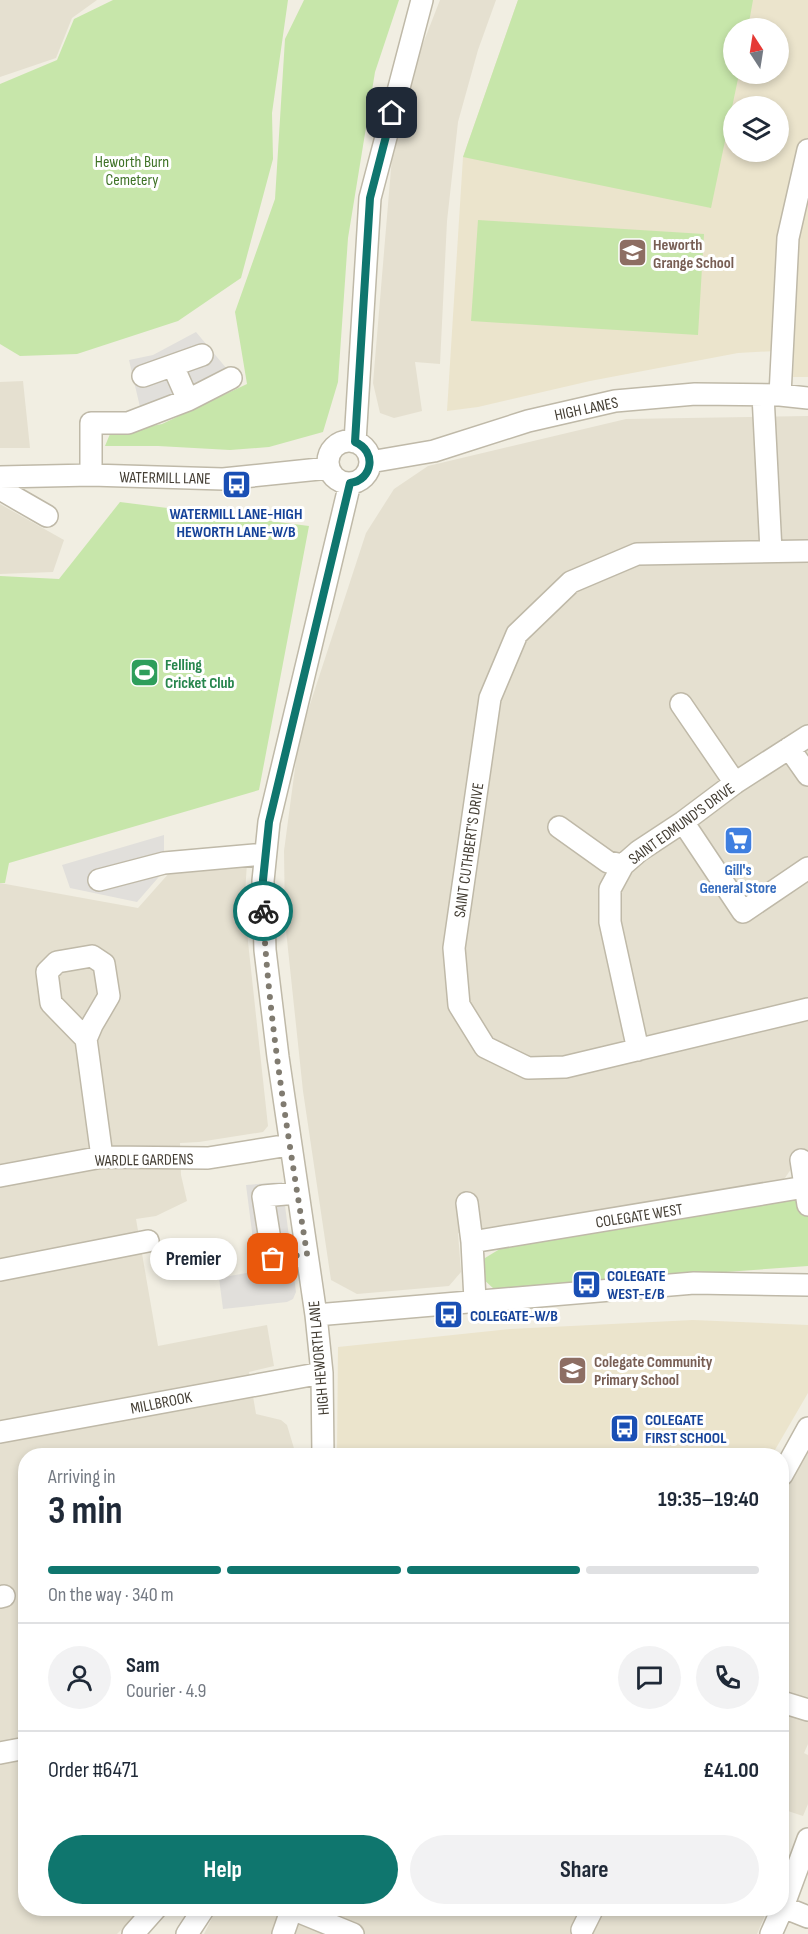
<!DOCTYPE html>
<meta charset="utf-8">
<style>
body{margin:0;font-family:"Sofia Sans Condensed",sans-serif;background:#f2f2f3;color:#1f2937;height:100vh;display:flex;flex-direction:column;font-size:22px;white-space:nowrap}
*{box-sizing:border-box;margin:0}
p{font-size:20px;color:#747a83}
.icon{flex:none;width:33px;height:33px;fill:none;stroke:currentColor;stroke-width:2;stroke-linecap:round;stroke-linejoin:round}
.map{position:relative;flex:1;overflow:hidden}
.drawer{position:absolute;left:18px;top:1448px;width:771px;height:468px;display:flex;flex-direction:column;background:#fff;border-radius:24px;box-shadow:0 3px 9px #0003}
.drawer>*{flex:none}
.needle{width:39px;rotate:348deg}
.buttons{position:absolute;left:723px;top:18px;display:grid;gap:12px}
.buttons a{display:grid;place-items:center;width:66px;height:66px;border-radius:50%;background:#fff;box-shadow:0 3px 9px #0003;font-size:30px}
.pin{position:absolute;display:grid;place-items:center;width:51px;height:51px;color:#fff;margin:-26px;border-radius:12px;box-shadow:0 3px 9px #0006}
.courier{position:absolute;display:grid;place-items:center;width:60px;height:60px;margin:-30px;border:4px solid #0f766e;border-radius:50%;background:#fff;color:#222;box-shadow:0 2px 8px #0007}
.bubble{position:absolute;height:42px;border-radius:21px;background:#fff;box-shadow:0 3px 9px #0003;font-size:20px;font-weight:700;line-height:42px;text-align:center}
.summary em{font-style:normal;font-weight:700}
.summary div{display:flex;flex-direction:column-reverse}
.summary{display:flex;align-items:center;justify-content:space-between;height:102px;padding:0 30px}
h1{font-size:39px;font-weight:700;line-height:45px}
.bar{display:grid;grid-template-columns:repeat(4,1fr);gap:9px 6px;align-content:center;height:72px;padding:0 30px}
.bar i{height:8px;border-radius:4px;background:#e0e1e3}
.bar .active{background:#0f766e}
.bar p{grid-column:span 4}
.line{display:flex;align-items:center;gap:15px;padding:0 30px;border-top:2px solid #e0e1e3}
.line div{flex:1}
.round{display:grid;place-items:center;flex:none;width:63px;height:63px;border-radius:32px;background:#f2f2f3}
.primary-button{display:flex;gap:12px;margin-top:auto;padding:12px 30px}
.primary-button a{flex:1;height:69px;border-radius:36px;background:#0f766e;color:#fff;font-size:24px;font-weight:700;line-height:69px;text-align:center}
.primary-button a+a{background:#f2f2f3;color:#1f2937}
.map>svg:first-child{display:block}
.residential{fill:#e5e0d0}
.education{fill:#ebe4cc;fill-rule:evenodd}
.green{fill:#c7e6aa}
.parking{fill:#e1dfdb}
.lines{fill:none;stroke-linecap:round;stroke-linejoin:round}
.minor-casing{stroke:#bfb9a8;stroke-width:24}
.minor{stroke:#fff;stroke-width:21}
.done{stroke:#807b70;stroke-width:6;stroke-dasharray:0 10.8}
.route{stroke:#0f766e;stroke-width:8}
.labels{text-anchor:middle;stroke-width:6;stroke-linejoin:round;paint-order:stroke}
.park-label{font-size:16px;fill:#3f7327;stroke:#fff}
.education-label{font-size:16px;font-weight:bold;fill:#785e54;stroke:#fff;text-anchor:start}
.street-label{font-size:16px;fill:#433d33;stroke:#fff}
.transit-label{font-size:16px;font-weight:bold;fill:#164399;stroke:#fff;text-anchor:start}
.leisure-label{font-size:16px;font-weight:bold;fill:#27864d;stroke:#fff;text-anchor:start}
.shop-label{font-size:16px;font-weight:bold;fill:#366cbe;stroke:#fff}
</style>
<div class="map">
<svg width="808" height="1934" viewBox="0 0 808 1934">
<rect width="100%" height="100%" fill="#f1eee2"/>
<!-- residential -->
<path class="residential" d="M 0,0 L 97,0 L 72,18 L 56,58 L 0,77 Z
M 440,0 L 496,0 L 478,50 L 458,122 L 447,221 L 440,364 L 415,362 L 422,411 L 394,418 L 380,413 L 373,383 L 392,157 L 408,82 Z
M 23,381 L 30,448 L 0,448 L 0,382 Z
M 808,416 L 808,1155 L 793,1166 L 785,1178 L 778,1183 L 458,1233 L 461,1272 L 449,1286 L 357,1294 L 331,1280 L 303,1091 L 285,921 L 284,851 L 299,738 L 366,533 L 394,489 L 428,466 L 626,419 Z
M 0,504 L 64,540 L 53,572 L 0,574 Z
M 247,863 L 245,893 L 248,942 L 268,1126 L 263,1132 L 199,1142 L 180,1143 L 181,1175 L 187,1201 L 156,1216 L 136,1219 L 158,1346 L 267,1325 L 274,1366 L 249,1372 L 256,1414 L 281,1420 L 287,1425 L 296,1455 L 26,1455 L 26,1908 L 143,1908 L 117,1934 L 0,1934 L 0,883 L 138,908 L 170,872 Z
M 808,1448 L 808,1744 L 804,1753 L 808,1755 L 808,1804 L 803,1816 L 782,1809 L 782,1494 Z
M 217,1908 L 768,1908 L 757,1934 L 204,1934 Z"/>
<!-- education -->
<path class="education" d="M 518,0 L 808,0 L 808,377 L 793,377 L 794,350 L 738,353 L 590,381 L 478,407 L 447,411 L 463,157 ZM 734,28 L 778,28 L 778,74 L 734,74 ZM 734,106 L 778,106 L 778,152 L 734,152 Z
M 693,1320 L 808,1325 L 808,1393 L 772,1455 L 337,1455 L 338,1347 L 510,1329 Z"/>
<!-- green -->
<path class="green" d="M 113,0 L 288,0 L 272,113 L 273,159 L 241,278 L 178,321 L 77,354 L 20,356 L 0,344 L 0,84 L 57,60 L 74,19 Z
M 304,0 L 399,0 L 375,72 L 348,238 L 338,382 L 323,432 L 269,447 L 230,450 L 158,446 L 105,446 L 110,434 L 162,424 L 247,384 L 235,312 L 275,199 L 285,39 Z
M 518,0 L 753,0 L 748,28 L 734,28 L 734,74 L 739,74 L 711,208 L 463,157 Z
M 478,220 L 704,234 L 698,335 L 471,321 Z
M 120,502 L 309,526 L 259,790 L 9,863 L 5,883 L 0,883 L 0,576 L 59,579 Z
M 808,1195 L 808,1266 L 494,1289 L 482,1278 L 485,1258 L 503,1247 Z"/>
<!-- parking -->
<path class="parking" d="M 196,332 L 227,369 L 185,393 L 140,407 L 129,360 L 153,355 Z
M 164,835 L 164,871 L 137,902 L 70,888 L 62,865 Z
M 282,1182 L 296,1292 L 293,1299 L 287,1302 L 223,1309 L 219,1278 L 257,1271 L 246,1185 Z"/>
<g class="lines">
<defs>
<path id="minor" d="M 173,366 L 188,400
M 143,376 L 202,355
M 763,395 L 771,551
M 780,395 L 788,238 L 808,150
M328 462a21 21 0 1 1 42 0a21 21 0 1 1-42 0Z
M 355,442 L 370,198 L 422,0
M 370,462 L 434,451 L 528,421 L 615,401 L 695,394 L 780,395 L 808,398
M 91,475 L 91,423 L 128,423 L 188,400 L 231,378
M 0,477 L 91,475 L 223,479 L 329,468
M 0,489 L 47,516
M 808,551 L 637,554 L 571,582 L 517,634 L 490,698 L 454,948 L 459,1005 L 485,1047 L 528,1068 L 565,1067 L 808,1009
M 681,704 L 735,783
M 789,748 L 808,775
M 683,822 L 743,912 L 808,868
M 559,827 L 608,862 L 623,865
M 99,880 L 164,863 L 265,854
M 86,1039 L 51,1003 L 47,972 L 57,962 L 92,956 L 104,964 L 109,996 L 92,1025 L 86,1039 L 102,1157
M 638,1050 L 610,922 L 610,889 L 623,865 L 639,851 L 683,822 L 735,783 L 808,736
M 801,1160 L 808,1205
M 0,1176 L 102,1157 L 208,1158 L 289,1145
M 297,1193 L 263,1196 L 273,1259 L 307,1254
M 467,1203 L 472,1242 L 475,1300
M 472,1242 L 805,1187
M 0,1270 L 148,1241
M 316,1315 L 694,1283 L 808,1285
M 0,1432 L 322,1373
M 323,1455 L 322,1373 L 316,1315 L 278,1057 L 265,950 L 263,881 L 269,822 L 350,483
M 782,1475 L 808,1428
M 0,1597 L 4,1596
M 782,1702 L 808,1710
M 0,1753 L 26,1748
M 783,1907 L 808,1917
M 292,1909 L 353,1934
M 582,1930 L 593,1908
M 133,1934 L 156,1908
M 187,1934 L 204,1908
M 283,1934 L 292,1908
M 771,1934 L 783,1907 L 808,1839"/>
</defs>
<!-- minor casing -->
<use href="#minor" class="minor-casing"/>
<!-- minor -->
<use href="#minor" class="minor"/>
</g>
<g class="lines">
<!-- done -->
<path class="done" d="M 263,911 C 269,1026 289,1140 307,1254 L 273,1259"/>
<!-- route -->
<path class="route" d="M 263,911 L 263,880 L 269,822 L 350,483 C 373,480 377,451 355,442 L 370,198 L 392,113"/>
</g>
<!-- icons -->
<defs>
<symbol id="school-square" viewBox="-11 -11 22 22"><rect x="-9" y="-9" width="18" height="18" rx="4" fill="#8d6e63" stroke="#fff"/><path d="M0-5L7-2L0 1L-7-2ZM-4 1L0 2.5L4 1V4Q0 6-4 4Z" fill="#fff"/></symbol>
<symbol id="bus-square" viewBox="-11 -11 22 22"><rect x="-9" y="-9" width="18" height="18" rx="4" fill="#1a4fb4" stroke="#fff"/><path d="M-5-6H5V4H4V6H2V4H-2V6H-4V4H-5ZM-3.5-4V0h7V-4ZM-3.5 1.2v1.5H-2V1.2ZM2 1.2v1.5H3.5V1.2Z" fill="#fff"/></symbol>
<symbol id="stadium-square" viewBox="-11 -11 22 22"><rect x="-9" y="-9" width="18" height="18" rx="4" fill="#2e9e5b" stroke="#fff"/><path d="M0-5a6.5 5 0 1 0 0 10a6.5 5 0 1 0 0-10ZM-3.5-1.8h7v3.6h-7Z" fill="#fff"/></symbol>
<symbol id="supermarket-square" viewBox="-11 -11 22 22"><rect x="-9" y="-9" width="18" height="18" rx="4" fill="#3f7fe0" stroke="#fff"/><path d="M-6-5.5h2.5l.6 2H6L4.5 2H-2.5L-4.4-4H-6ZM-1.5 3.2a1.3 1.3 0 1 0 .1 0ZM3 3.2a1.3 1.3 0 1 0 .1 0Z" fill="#fff"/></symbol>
</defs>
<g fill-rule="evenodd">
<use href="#school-square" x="616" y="236" width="33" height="33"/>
<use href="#bus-square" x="220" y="468" width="33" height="33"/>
<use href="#stadium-square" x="128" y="656" width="33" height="33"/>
<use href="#supermarket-square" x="722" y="824" width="33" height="33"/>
<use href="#bus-square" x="570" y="1268" width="33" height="33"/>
<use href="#bus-square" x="432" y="1298" width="33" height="33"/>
<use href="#school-square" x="556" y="1354" width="33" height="33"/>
<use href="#bus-square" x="608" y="1412" width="33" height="33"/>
</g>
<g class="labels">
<!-- park labels -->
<g class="park-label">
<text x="132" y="167">Heworth Burn<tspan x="132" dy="18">Cemetery</tspan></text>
</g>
<!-- education labels -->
<g class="education-label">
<text x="653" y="250">Heworth<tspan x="653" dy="18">Grange School</tspan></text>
<text x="594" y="1367">Colegate Community<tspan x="594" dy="18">Primary School</tspan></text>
</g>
<!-- street labels -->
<g class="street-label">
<text transform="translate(586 408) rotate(-12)" y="6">HIGH LANES</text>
<text transform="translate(165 477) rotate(1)" y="6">WATERMILL LANE</text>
<text transform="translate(681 823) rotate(-36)" y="6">SAINT EDMUND'S DRIVE</text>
<text transform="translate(468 850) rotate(-82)" y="6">SAINT CUTHBERT'S DRIVE</text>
<text transform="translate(144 1159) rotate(-1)" y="6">WARDLE GARDENS</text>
<text transform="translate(639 1215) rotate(-9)" y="6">COLEGATE WEST</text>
<text transform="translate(318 1358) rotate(-95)" y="6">HIGH HEWORTH LANE</text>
<text transform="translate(161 1402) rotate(-11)" y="6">MILLBROOK</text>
</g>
<!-- transit labels -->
<g class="transit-label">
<text x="236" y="519" text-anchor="middle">WATERMILL LANE-HIGH<tspan x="236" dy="18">HEWORTH LANE-W/B</tspan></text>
<text x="607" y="1281">COLEGATE<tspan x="607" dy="18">WEST-E/B</tspan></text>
<text x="470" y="1321">COLEGATE-W/B</text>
<text x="645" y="1425">COLEGATE<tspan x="645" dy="18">FIRST SCHOOL</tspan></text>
</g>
<!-- leisure labels -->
<g class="leisure-label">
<text x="165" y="670">Felling<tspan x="165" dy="18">Cricket Club</tspan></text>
</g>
<!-- shop labels -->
<g class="shop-label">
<text x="738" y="875">Gill's<tspan x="738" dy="18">General Store</tspan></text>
</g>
</g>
</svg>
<div class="buttons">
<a><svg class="needle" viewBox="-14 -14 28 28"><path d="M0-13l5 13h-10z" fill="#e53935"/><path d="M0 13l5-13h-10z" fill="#747a83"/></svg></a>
<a><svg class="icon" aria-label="layers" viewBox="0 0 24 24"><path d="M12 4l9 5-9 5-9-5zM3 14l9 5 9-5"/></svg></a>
</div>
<div class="pin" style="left:273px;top:1259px;background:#ea580c"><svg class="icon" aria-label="bag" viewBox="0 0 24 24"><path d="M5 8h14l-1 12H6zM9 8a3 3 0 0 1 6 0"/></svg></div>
<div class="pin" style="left:392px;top:113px;background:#1f2937"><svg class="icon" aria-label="home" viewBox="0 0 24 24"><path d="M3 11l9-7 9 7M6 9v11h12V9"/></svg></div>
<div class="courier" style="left:263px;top:911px"><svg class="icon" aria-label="bike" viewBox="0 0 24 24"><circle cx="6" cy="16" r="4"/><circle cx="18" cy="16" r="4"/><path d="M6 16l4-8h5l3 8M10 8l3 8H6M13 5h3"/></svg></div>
<div class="bubble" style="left:150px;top:1238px;width:87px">Premier</div>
<section class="drawer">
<div class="summary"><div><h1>3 min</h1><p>Arriving in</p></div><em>19:35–19:40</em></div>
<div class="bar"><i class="active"></i><i class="active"></i><i class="active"></i><i></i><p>On the way · 340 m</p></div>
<div class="line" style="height:108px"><a class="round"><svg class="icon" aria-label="person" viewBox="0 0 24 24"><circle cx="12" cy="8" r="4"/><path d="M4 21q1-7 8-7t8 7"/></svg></a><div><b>Sam</b><p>Courier · 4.9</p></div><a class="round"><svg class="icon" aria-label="chat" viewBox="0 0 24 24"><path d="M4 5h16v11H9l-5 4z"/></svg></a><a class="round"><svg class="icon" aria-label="phone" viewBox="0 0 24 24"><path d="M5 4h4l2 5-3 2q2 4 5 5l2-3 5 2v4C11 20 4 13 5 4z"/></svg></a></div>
<div class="line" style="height:78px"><div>Order #6471</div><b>£41.00</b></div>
<div class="primary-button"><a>Help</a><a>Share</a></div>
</section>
</div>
